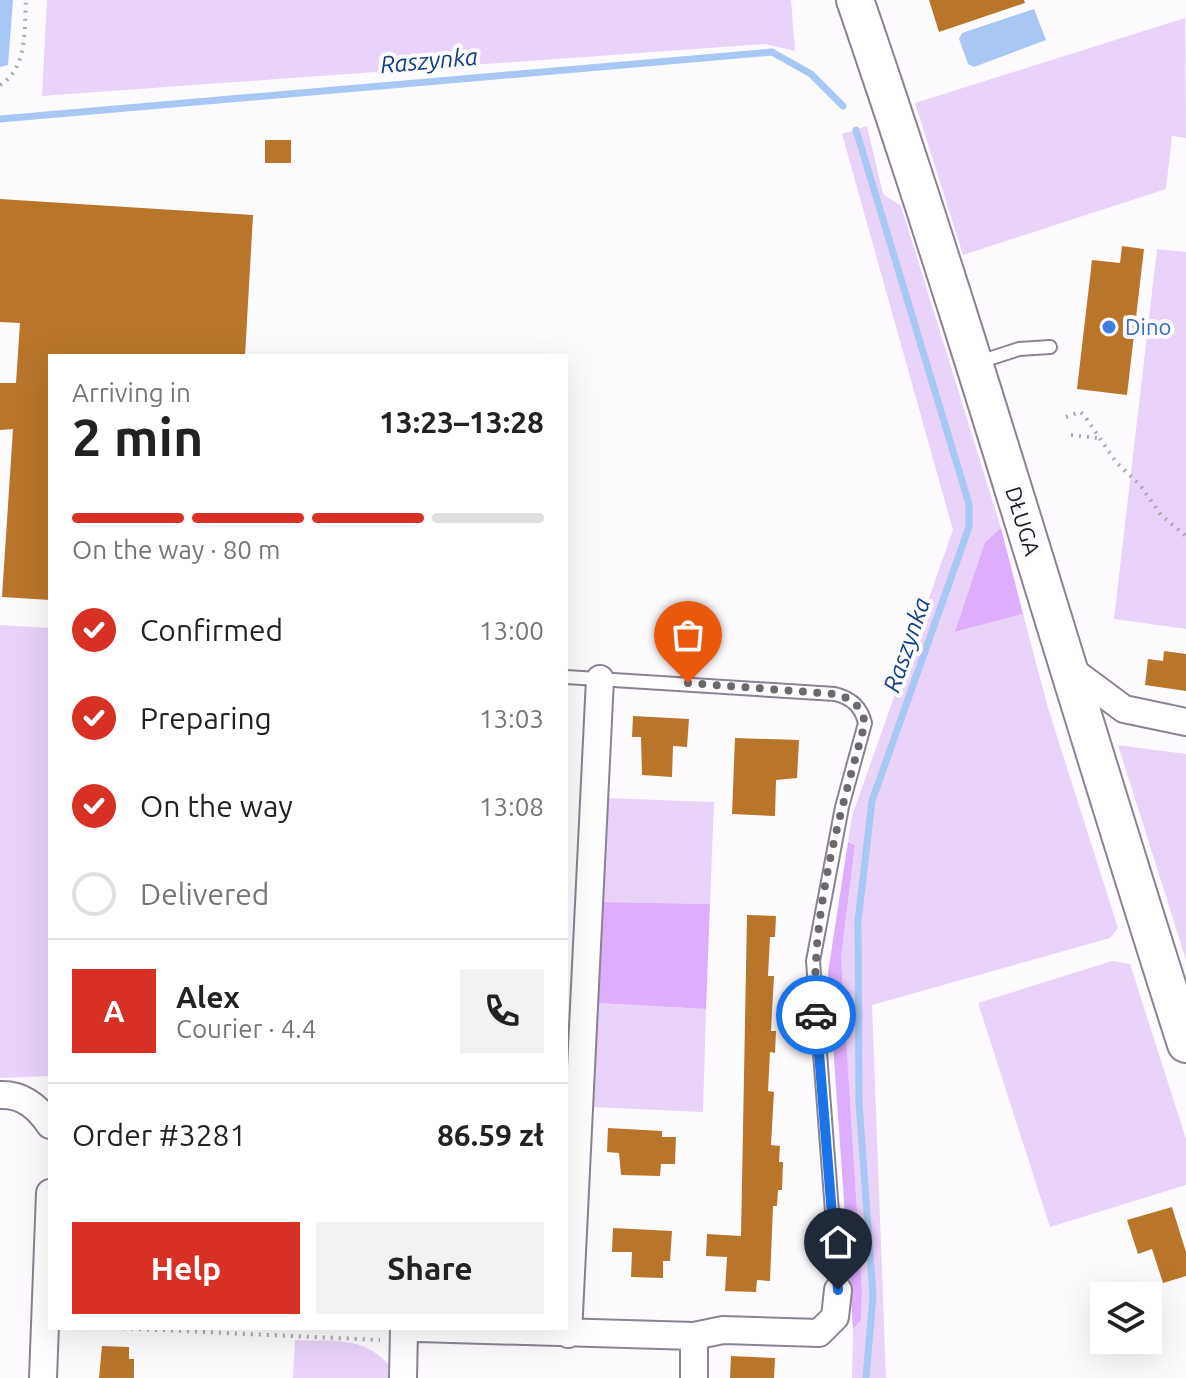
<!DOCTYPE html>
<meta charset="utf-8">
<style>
body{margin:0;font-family:Ubuntu,sans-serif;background:#f2f2f2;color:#222;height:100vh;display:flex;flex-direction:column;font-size:30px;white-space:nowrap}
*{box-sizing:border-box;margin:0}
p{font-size:26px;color:#767676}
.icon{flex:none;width:44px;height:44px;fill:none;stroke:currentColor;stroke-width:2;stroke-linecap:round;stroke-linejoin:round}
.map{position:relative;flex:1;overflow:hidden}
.details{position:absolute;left:48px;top:354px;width:520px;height:976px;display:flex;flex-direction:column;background:#fff;border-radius:0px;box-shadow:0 8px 32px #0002}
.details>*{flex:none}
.buttons{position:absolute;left:1090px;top:1282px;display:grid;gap:16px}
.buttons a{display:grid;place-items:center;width:72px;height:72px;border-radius:0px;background:#fff;box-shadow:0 8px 32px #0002;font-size:40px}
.pin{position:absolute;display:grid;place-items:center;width:68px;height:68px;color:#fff;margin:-82px -34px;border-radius:50% 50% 50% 0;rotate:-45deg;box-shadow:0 0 8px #0007}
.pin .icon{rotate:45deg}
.courier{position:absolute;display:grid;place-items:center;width:80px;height:80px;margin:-40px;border:6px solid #1a73e8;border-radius:50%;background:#fff;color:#222;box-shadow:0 2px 10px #0007}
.head em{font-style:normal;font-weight:600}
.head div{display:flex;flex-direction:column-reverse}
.head{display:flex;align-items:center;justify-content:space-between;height:136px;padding:0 24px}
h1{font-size:52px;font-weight:600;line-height:60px}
.bar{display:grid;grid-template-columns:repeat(4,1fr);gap:12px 8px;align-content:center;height:96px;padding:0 24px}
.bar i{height:10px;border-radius:6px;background:#e0e0e0}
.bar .on{background:#d93025}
.bar p{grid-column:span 4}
.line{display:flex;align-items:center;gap:20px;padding:0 24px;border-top:2px solid #e0e0e0}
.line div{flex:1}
.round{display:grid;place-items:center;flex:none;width:84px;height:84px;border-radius:0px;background:#f2f2f2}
ol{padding:0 24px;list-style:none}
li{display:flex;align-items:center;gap:24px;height:88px}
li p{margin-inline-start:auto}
li .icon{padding:8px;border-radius:50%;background:#d93025;color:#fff;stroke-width:4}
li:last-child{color:#767676}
li i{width:44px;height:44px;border:4px solid #e0e0e0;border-radius:50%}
.button{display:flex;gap:16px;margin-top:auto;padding:16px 24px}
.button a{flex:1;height:92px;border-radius:0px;background:#d93025;color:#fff;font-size:32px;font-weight:600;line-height:92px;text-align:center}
.button a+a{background:#f2f2f2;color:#222}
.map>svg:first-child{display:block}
.green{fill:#e9d3f9}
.forest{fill:#ddadfe}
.water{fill:#a8c7f4}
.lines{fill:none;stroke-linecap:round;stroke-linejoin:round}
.stream{stroke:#a8c7f4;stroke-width:7}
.building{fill:#b9762a}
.lane-casing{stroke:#8c8293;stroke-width:16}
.street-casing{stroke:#8c8293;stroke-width:30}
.secondary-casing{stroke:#8c8293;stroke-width:40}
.path{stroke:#aaa8ac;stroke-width:4;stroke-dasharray:2 6;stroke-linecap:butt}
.lane{stroke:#fff;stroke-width:12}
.street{stroke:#fff;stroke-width:26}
.secondary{stroke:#fff;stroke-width:36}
.done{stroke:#6c696e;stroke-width:8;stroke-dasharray:0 14.4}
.route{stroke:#1a73e8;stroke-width:10}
.shop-dot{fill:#3f7fe0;stroke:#fdfbfe;stroke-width:3}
.labels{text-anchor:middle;stroke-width:8;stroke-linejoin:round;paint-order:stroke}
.shop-label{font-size:22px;fill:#366cbe;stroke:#fdfbfe;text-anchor:start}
.street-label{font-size:22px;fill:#1e1b21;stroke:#fdfbfe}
.water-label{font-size:24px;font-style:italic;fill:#104081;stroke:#fdfbfe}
</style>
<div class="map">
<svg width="1186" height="1378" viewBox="0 0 1186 1378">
<rect width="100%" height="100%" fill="#fdfbfe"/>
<!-- green -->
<path class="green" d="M 47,0 L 791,0 L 795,51 L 765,44 L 42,96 Z
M 1185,18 L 1186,138 L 1172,136 L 1166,189 L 963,255 L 915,103 Z
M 867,126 L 883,194 L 901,206 L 1001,528 L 985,542 L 956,632 L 1023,614 L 1048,708 L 1118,928 L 1110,938 L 872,1005 L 886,1378 L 852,1378 L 853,1329 L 861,1320 L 862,1292 L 841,957 L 855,845 L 848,842 L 852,816 L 953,530 L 842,134 Z
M 1157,249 L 1186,252 L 1186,629 L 1114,619 Z
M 0,625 L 50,628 L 50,1076 L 0,1078 Z
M 1118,745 L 1186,754 L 1186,960 Z
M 605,798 L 714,802 L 710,904 L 601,902 Z
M 1112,961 L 1130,964 L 1186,1139 L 1186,1185 L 1050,1227 L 978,1003 Z
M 597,1003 L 706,1009 L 703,1112 L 593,1107 Z
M 295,1340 C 331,1342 362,1335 388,1364 L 388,1378 L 293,1378 Z"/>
<!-- forest -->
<path class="forest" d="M 1001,528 L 1023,614 L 955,632 L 985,542 Z
M 848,842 L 855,845 L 841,957 L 862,1292 L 861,1320 L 853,1329 L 828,973 Z
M 601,902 L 710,904 L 706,1009 L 597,1003 Z"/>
<!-- water -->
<path class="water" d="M 0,0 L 13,0 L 8,65 L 0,67 Z
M 1034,9 L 1046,40 L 974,67 L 968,64 L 959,39 L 962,33 Z"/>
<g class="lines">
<!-- stream -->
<path class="stream" d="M 0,119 L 772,52 L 811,74 L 843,106
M 856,130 L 969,504 L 969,527 L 872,801 L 858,921 L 859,1103 L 873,1296 L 866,1378"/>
</g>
<!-- building -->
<path class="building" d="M 929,0 L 1024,0 L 1025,3 L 939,32 Z
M 265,140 L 291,140 L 291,163 L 265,163 Z
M 0,199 L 253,215 L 245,356 L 50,356 L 50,600 L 2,597 L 13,429 L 0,430 L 0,383 L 16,383 L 20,323 L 0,322 Z
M 1122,246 L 1144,249 L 1127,395 L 1077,389 L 1092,260 L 1120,263 Z
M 1164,651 L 1186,654 L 1186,691 L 1145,685 L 1148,659 L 1163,661 Z
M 633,716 L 689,719 L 687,747 L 673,746 L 672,777 L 642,775 L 641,737 L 632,737 Z
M 735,738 L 799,740 L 797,778 L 776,780 L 775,816 L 732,814 Z
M 747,915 L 776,916 L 775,937 L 770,937 L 768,976 L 774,976 L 771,1031 L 776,1031 L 775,1053 L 770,1052 L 768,1091 L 774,1092 L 771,1145 L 780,1146 L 779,1162 L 783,1162 L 782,1190 L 778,1190 L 777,1206 L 773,1206 L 770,1281 L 757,1280 L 756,1292 L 725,1291 L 727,1257 L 706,1256 L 707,1234 L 741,1236 Z
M 608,1128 L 662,1131 L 662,1137 L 676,1137 L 675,1164 L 661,1164 L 660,1176 L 621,1175 L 619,1153 L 607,1152 Z
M 1172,1207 L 1186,1252 L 1186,1276 L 1163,1283 L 1152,1249 L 1138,1254 L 1127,1220 Z
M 613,1228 L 672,1231 L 670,1261 L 663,1261 L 663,1278 L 631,1277 L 632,1252 L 612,1252 Z
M 102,1346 L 129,1347 L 129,1359 L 134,1359 L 134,1378 L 99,1378 Z
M 731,1356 L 775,1358 L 774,1378 L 730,1378 Z"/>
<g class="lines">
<defs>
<path id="lane" d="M 979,362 L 1019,349 L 1050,347
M 566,677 L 835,694 C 851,698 861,706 865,723 L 842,807 L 813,961 L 838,1290"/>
<path id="street" d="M 1066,666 L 1124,709 L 1186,722
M 0,1095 C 23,1094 38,1107 50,1125
M 418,1328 L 694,1336 L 723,1330 L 819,1333 L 835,1317 L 838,1290
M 568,1334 L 600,679
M 43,1378 L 50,1193
M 403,1378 L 404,1328
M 694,1378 L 694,1336"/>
<path id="secondary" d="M 855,0 C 974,345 1074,696 1186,1044"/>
</defs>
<!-- lane casing -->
<use href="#lane" class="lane-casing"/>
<!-- street casing -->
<use href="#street" class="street-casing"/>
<!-- secondary casing -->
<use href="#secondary" class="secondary-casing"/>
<!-- path -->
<path class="path" d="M 0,85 C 28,68 24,30 26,0
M 1066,417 L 1080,412 L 1084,415 L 1116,462 L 1140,485 L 1161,515 L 1186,536
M 1071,435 L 1097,438
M 115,1328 L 380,1340"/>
<!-- lane -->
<use href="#lane" class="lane"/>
<!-- street -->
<use href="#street" class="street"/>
<!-- secondary -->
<use href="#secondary" class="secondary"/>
</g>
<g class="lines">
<!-- done -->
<path class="done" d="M 688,683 L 835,694 C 852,698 861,706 865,723 C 839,818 810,915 816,1015"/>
<!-- route -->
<path class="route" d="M 816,1015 L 838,1290"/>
</g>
<!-- markers -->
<circle class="shop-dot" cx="1109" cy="327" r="8"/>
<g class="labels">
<!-- shop labels -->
<g class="shop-label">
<text x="1125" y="335">Dino</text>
</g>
<!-- street labels -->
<g class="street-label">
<text transform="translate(1023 521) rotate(73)" y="8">DŁUGA</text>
</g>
<!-- water labels -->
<g class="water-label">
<text transform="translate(429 61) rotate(-5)" y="8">Raszynka</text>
<text transform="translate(907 645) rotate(-71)" y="8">Raszynka</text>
</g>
</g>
</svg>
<div class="buttons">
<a><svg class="icon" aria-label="layers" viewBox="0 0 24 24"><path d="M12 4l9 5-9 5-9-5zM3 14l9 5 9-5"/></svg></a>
</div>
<div class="pin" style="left:688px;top:683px;background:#ea580c"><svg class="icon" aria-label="bag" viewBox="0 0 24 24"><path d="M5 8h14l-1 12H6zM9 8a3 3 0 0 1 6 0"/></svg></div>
<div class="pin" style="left:838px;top:1290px;background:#1f2937"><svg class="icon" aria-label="home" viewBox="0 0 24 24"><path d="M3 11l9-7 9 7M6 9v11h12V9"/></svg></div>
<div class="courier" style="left:816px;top:1015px"><svg class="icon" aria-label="car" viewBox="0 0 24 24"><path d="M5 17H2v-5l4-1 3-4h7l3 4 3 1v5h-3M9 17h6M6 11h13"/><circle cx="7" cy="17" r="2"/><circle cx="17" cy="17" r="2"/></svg></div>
<section class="details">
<div class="head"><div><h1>2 min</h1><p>Arriving in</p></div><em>13:23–13:28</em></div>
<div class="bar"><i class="on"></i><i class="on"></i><i class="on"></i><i></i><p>On the way · 80 m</p></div>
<ol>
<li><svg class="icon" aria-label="check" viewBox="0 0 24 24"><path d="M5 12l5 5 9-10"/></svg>Confirmed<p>13:00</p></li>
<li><svg class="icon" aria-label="check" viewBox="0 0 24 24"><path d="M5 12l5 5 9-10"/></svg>Preparing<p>13:03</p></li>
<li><svg class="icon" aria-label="check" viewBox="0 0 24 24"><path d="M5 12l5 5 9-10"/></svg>On the way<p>13:08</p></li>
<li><i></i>Delivered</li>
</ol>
<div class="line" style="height:144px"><b class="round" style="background:#d93025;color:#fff">A</b><div><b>Alex</b><p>Courier · 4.4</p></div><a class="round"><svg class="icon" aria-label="phone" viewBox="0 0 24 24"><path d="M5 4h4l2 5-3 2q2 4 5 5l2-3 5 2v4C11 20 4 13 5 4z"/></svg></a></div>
<div class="line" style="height:104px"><div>Order #3281</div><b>86.59 zł</b></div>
<div class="button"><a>Help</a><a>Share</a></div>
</section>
</div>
